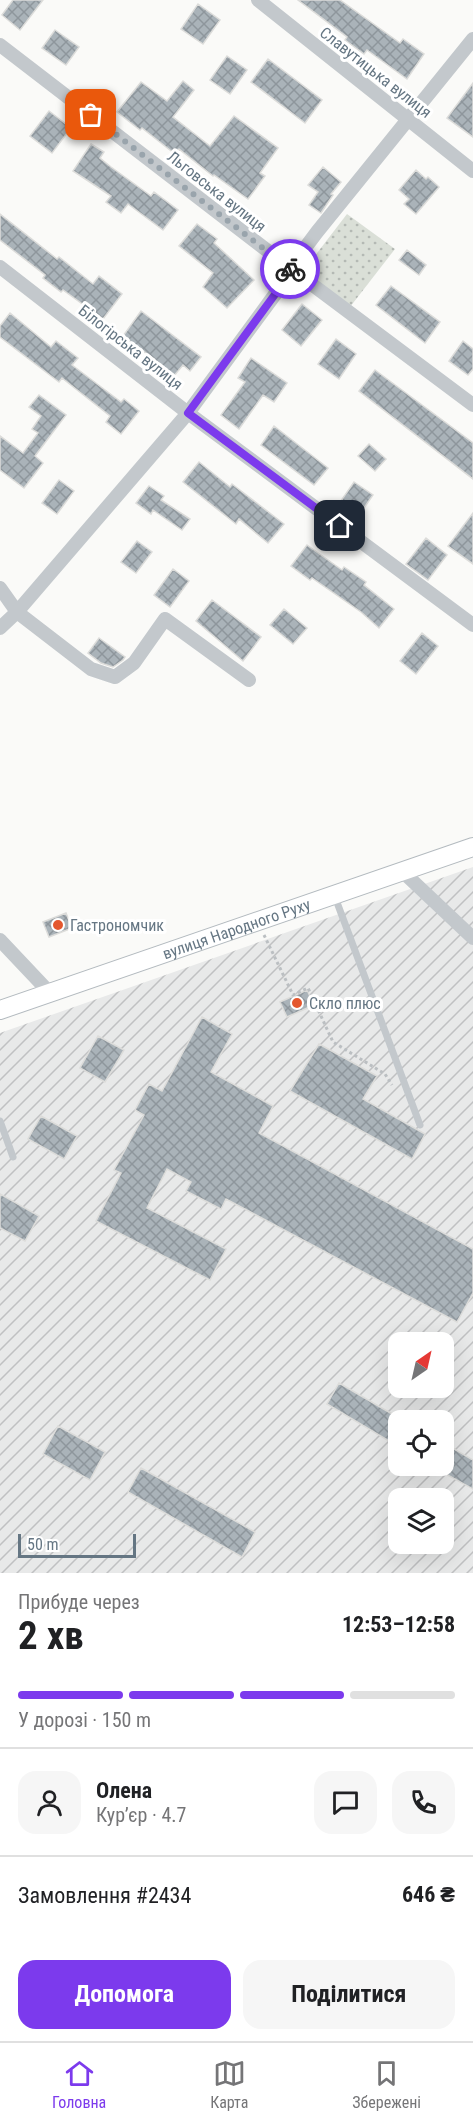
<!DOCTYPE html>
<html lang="uk">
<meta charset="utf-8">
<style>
body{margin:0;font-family:"Roboto Condensed",sans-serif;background:#f6f6f6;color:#202124;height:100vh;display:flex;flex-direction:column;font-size:22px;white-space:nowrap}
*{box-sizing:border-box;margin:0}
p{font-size:20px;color:#757577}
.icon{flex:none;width:33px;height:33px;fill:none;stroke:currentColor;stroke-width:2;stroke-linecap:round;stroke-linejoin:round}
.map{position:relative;height:1573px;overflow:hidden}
.panel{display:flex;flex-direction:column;background:#fff;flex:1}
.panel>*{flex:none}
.needle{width:39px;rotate:34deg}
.buttons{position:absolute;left:388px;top:1332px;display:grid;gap:12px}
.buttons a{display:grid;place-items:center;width:66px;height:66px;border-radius:12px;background:#fff;box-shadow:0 6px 24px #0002;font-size:30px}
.scale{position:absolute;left:18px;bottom:15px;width:118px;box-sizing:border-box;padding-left:6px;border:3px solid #657683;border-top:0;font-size:16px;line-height:21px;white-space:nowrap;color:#657683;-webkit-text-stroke:4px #fff;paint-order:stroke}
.pin{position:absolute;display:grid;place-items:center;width:51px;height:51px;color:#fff;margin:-26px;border-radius:12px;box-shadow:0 3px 9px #0006}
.courier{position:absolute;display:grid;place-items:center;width:60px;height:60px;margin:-30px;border:4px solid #7c3aed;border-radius:50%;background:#fff;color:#222;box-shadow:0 2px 8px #0007}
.summary em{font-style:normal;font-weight:700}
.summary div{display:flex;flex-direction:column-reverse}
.summary{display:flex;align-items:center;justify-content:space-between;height:102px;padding:0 18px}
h1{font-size:39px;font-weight:700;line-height:45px}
.bar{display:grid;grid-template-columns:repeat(4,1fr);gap:9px 6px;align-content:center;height:72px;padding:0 18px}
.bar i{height:8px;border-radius:4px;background:#e0e0e0}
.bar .on{background:#7c3aed}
.bar p{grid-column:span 4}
.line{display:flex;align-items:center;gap:15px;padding:0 18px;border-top:2px solid #e0e0e0}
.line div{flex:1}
.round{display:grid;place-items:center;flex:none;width:63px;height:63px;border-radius:18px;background:#f6f6f6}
.action{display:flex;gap:12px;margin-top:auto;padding:12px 18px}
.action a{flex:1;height:69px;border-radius:18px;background:#7c3aed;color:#fff;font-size:24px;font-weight:700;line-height:69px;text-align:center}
.action a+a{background:#f6f6f6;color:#202124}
.menu{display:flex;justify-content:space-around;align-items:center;height:84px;border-top:2px solid #e0e0e0;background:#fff;font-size:16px;color:#757577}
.menu a{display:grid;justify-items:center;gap:3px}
.menu .on{color:#7c3aed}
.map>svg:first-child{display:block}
.industrial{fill:url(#industrial-furrows);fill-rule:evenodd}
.grass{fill:url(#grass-dots)}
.building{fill:url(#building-cross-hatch);stroke:#dcdcda;stroke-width:1.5}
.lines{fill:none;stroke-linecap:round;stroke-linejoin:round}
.secondary-casing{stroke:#b3babf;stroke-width:20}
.path{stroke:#bbbfc2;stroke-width:3;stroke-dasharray:3 3;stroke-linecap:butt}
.lane{stroke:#c3c8cc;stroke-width:7}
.street{stroke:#c3c8cc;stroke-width:14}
.secondary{stroke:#fff;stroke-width:18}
.done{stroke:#99a4ac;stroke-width:6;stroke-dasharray:0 10.8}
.route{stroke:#7c3aed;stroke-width:8}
.poi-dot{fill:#e4572e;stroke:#fff;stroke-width:2}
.labels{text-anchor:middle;stroke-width:6;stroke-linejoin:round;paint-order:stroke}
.street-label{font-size:16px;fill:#657683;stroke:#fff}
.poi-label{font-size:16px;fill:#657683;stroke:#fff;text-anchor:start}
</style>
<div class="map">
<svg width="473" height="1573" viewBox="0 0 473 1573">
<defs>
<pattern id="industrial-furrows" width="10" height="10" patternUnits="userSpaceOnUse" patternTransform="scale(1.5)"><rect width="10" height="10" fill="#e8e9e9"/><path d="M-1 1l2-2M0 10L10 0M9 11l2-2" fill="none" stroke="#c0c1c2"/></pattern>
<pattern id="grass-dots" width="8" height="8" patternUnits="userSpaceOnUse" patternTransform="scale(1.5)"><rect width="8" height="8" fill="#dadfd7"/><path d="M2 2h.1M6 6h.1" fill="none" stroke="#b4b9b4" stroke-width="1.8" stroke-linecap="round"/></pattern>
<pattern id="building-cross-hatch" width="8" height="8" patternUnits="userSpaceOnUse" patternTransform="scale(1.5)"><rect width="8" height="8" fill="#aab3b9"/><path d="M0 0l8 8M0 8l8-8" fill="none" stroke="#8e969c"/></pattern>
</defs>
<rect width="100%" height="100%" fill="#fafaf8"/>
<!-- industrial -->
<path class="industrial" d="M 473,867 L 473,1573 L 0,1573 L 0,1033 ZM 399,1342 L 444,1342 L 444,1388 L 399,1388 ZM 399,1420 L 444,1420 L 444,1466 L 399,1466 ZM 399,1498 L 444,1498 L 444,1544 L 399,1544 Z"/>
<!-- grass -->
<path class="grass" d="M 347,214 L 395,249 L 350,307 L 327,290 L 311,273 L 314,257 Z"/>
<!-- building -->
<path class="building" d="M 13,0 L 43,0 L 20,30 L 2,15 Z
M 298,0 L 340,0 L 400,43 L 403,39 L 424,54 L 407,79 L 367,50 L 364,54 L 345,40 L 347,37 Z
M 198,4 L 220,20 L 203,44 L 181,29 Z
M 55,30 L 79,47 L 66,65 L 42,48 Z
M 227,56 L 247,70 L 230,94 L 210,80 Z
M 268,59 L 322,100 L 305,123 L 251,82 Z
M 183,81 L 194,90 L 173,117 L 210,146 L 234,116 L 278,148 L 260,173 L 265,176 L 248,199 L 214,175 L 213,176 L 179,149 L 175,154 L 142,128 L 140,130 L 117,112 L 141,82 L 167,101 Z
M 473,83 L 473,137 L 447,118 Z
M 49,111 L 71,128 L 52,153 L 30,136 Z
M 91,144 L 104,152 L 100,158 L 111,167 L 151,196 L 154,192 L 178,210 L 163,230 L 128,204 L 121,213 L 106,202 L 111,196 L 73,171 Z
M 323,167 L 341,182 L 331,194 L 333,195 L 321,213 L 309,205 L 318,192 L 308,185 Z
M 416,170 L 426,179 L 428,177 L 439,187 L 416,214 L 404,204 L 409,199 L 399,190 Z
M 0,214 L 57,259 L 59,257 L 93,284 L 99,276 L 122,294 L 103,319 L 63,290 L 61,292 L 43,278 L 45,275 L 0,240 Z
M 197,224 L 217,239 L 214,243 L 254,280 L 227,308 L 203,287 L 213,273 L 179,246 Z
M 407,250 L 426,265 L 419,275 L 399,260 Z
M 391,286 L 440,322 L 425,343 L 376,305 Z
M 302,304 L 322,320 L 301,346 L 282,330 Z
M 141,311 L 201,357 L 190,371 L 183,365 L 173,377 L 153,361 L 154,359 L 123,336 Z
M 10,313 L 51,347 L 56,341 L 78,358 L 72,365 L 121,402 L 124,399 L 139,411 L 121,434 L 106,422 L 110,416 L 62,378 L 59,382 L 0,337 L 0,326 Z
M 336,339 L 356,354 L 339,379 L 318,364 Z
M 463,341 L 473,349 L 473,369 L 468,375 L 449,361 Z
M 251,358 L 287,383 L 274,402 L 263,395 L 239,429 L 221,415 L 245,382 L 238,378 Z
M 375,370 L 473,443 L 473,479 L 359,391 Z
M 39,395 L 66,415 L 35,456 L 43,463 L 24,488 L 0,470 L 0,436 L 23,453 L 38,433 L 32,429 L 41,416 L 29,407 Z
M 274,426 L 328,468 L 314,485 L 261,445 Z
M 369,444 L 386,459 L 375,471 L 358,456 Z
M 199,462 L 230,487 L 232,484 L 284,524 L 268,543 L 239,519 L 236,524 L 183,482 Z
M 59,480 L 74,491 L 57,514 L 42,503 Z
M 354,482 L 373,495 L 355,521 L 336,508 Z
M 149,486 L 164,496 L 161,500 L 190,519 L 182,530 L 153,510 L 151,514 L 136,503 Z
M 473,513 L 473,564 L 448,546 Z
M 426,538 L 447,555 L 428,580 L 406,564 Z
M 137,541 L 152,552 L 136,573 L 121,562 Z
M 307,545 L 342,570 L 344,567 L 366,582 L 364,585 L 394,609 L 379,628 L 361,612 L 312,578 L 310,580 L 291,566 Z
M 173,569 L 189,581 L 170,607 L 154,595 Z
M 212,600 L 261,637 L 243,661 L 196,621 Z
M 284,609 L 307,628 L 293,644 L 270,625 Z
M 422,633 L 438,646 L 416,674 L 400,661 Z
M 99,638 L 125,657 L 123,660 L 113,667 L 101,663 L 88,653 Z
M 66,913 L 72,928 L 49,937 L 43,922 Z
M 307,990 L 314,1005 L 287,1017 L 280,1002 Z
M 202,1017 L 232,1034 L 211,1072 L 273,1106 L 259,1133 L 473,1249 L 473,1293 L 457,1322 L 226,1199 L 221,1209 L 186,1191 L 191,1182 L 167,1169 L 147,1208 L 226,1249 L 210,1280 L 96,1221 L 121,1173 L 114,1170 L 144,1115 L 135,1110 L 149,1084 L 162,1091 Z
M 98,1036 L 124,1050 L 105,1082 L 80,1068 Z
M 319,1044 L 377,1076 L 363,1099 L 425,1134 L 412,1159 L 290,1091 Z
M 41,1116 L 77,1136 L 64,1159 L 28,1139 Z
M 0,1194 L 39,1216 L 25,1241 L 0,1228 Z
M 339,1383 L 399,1418 L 399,1447 L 327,1404 Z
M 58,1426 L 105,1452 L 90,1480 L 43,1454 Z
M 444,1443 L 473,1460 L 473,1489 L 444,1473 Z
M 141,1468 L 255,1532 L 242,1557 L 128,1492 Z"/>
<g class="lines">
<defs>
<g id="secondary">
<path id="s1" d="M 0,1010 L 473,847"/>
</g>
</defs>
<!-- secondary casing -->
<use href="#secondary" class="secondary-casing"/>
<!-- path -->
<path class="path" d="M 264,935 L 293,995 L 308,988 L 333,1042 L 385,1074 L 392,1085"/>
<!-- lane -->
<path class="lane" d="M 335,897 L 420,1125
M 0,1121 L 13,1157"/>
<!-- street -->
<path class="street" d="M 258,0 L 473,171
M 0,45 L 290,268 L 473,405
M 0,267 L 188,413 L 473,625
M 0,588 L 17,612 L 91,669 L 115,677 L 134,663 L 165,619 L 249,680
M 0,628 L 17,612 L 188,413 L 276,293 L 290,268 L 317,232 L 473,39
M 403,872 L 473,938
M 0,940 L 50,993"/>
<!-- secondary -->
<use href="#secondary" class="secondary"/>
</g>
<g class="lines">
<!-- done -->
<path class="done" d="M 91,115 L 290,269"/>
<!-- route -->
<path class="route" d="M 290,269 L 276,293 L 188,413 L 340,526"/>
</g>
<!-- markers -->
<g class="poi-dot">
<circle cx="58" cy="925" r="6"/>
<circle cx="297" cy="1003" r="6"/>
</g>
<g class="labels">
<!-- street labels -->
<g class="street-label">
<text transform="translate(376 72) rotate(38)" y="6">Славутицька вулиця</text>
<text transform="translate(217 191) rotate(38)" y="6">Льговська вулиця</text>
<text transform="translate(131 347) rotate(38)" y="6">Білогірська вулиця</text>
<text dy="6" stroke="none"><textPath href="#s1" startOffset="250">вулиця Народного Руху</textPath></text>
</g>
<!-- poi labels -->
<g class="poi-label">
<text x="70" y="931">Гастрономчик</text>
<text x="309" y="1009">Скло плюс</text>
</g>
</g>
</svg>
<div class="buttons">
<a><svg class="needle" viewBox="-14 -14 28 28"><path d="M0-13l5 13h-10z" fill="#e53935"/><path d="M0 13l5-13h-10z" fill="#757577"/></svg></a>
<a><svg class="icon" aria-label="locate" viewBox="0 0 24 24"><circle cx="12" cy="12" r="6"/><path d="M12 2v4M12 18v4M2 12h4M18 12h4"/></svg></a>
<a><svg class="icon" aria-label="layers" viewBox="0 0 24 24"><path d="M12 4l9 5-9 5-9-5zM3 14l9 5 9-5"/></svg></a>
</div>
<div class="scale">50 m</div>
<div class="pin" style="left:91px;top:115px;background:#ea580c"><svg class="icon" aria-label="bag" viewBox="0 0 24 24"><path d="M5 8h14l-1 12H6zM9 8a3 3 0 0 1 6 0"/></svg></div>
<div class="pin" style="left:340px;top:526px;background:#1f2937"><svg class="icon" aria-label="home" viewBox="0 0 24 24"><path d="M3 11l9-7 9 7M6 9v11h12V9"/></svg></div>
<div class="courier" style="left:290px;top:269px"><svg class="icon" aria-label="bike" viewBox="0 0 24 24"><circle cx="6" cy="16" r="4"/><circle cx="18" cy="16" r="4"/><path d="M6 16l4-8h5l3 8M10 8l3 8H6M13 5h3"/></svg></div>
</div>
<section class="panel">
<div class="summary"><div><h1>2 хв</h1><p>Прибуде через</p></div><em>12:53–12:58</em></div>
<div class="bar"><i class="on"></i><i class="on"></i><i class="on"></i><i></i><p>У дорозі · 150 m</p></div>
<div class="line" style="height:108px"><a class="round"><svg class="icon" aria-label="person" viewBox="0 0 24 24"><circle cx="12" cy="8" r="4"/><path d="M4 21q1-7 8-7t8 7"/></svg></a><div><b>Олена</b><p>Кур’єр · 4.7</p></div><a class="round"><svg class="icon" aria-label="chat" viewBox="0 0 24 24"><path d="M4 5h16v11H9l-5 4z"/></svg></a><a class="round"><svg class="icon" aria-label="phone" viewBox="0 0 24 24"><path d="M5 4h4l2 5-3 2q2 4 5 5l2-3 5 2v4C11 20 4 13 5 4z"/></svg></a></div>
<div class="line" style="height:78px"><div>Замовлення #2434</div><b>646 ₴</b></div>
<div class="action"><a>Допомога</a><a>Поділитися</a></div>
</section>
<nav class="menu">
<a class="on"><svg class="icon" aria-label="home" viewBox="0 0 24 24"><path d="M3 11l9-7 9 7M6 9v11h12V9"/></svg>Головна</a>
<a><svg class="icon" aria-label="map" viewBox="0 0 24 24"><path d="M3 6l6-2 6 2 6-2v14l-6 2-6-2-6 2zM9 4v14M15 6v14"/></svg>Карта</a>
<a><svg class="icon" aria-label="saved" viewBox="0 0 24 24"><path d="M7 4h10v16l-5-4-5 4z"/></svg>Збережені</a>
</nav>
